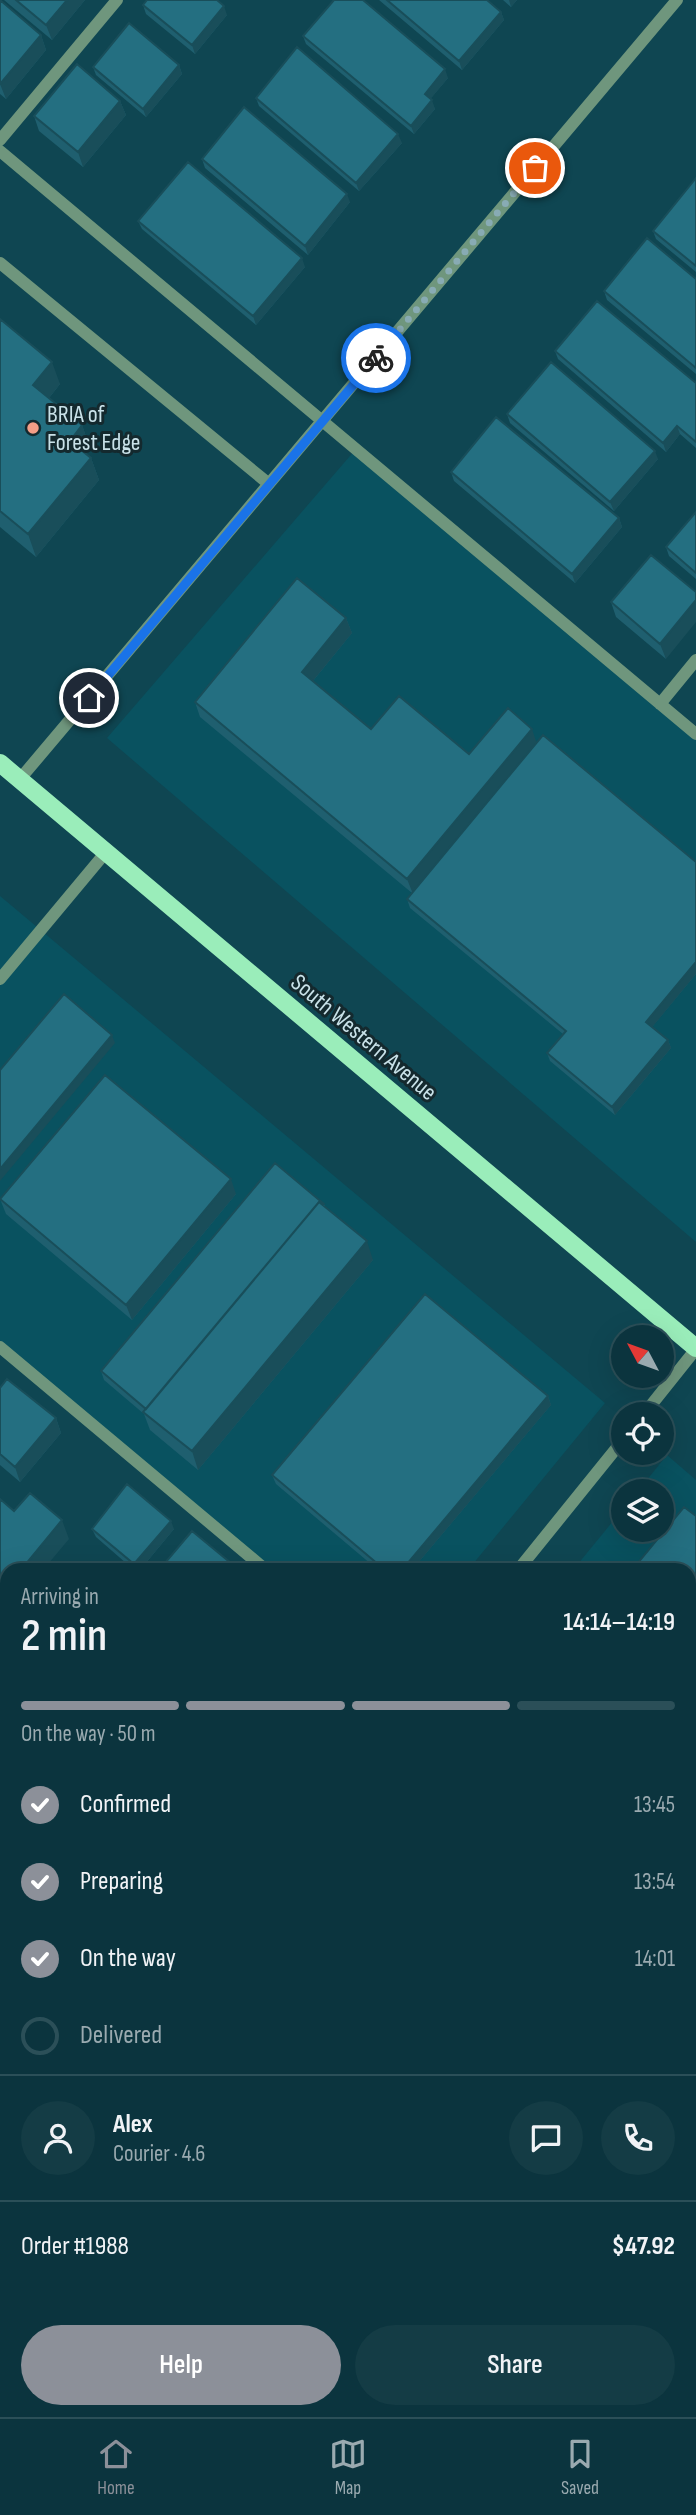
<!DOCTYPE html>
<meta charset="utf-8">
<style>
body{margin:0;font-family:"Sofia Sans Condensed",sans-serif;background:#143c45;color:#f1f3f6;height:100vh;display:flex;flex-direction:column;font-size:26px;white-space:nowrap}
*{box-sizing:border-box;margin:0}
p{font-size:23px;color:#9aaab0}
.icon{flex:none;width:38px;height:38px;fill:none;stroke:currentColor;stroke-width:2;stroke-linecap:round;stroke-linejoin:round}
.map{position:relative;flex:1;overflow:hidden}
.drawer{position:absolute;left:0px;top:1563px;width:696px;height:856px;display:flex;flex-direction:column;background:#0b343e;border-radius:21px 21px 0 0;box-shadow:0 7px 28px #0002,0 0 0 2px #2b4f58}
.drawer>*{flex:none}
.needle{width:46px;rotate:311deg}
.buttons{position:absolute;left:611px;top:1325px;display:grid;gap:14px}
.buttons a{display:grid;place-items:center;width:63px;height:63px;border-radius:50%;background:#0b343e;box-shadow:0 7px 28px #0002,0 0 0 2px #2b4f58;font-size:35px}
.pin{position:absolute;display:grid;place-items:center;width:60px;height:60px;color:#fff;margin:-30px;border:4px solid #fff;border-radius:50%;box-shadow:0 2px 7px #0007}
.courier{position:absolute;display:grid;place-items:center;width:70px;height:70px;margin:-35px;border:5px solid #1a73e8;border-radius:50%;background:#fff;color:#222;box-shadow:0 2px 9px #0007}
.overview em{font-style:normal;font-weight:600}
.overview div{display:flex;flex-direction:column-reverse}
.overview{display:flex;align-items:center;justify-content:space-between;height:119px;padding:0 21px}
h1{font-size:46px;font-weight:600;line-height:52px}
.bar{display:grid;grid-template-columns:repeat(4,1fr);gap:10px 7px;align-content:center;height:84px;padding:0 21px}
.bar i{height:9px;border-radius:5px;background:#2b4f58}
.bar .current{background:#8c9099}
.bar p{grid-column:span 4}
.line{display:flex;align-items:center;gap:18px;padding:0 21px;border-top:2px solid #2b4f58}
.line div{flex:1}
.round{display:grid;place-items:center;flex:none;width:74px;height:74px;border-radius:37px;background:#143c45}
ol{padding:0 21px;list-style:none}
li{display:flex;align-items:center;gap:21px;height:77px}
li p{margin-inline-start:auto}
li .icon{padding:7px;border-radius:50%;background:#8c9099;color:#fff;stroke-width:4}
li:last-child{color:#9aaab0}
li i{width:38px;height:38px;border:4px solid #2b4f58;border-radius:50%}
.cta{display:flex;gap:14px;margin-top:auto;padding:14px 21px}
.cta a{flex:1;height:80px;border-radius:42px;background:#8c9099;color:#fff;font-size:28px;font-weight:600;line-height:80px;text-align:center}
.cta a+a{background:#143c45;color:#f1f3f6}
.tabs{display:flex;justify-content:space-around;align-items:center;height:98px;border-top:2px solid #2b4f58;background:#0b343e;font-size:19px;color:#9aaab0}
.tabs a{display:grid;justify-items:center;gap:4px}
.tabs .current{color:#8c9099}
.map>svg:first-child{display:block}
.built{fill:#095260}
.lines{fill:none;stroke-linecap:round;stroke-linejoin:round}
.minor{stroke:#6f967d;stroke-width:12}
.major{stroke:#9aedba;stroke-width:18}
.wall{fill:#1f5f6f}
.shaded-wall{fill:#194e5a}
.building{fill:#246f81;stroke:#194e5a;stroke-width:2}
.done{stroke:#88abb4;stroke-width:7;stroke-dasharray:0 12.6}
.route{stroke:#1a73e8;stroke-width:9}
.poi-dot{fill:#f49e87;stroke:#14292e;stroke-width:2.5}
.labels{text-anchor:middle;stroke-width:6;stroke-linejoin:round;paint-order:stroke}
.poi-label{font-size:24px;fill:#c9e2e9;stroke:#14292e;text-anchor:start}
.street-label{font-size:24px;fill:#c9e2e9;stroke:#14292e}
</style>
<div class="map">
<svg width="696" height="2417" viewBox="0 0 696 2417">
<rect width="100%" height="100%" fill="#0f4652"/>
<!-- built -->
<path class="built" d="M 356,449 L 696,734 L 696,1242 L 107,738 Z
M 0,896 L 605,1403 L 468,1570 L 266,1570 L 0,1347 Z
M 667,1455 L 696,1480 L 696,1998 L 690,1992 L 690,1570 L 573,1570 L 623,1509 L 623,1530 L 662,1530 L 662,1491 L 638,1491 Z"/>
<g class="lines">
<!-- minor -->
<path class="minor" d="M 0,140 L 117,0
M 0,151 L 696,734
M 0,263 L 269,484
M 660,704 L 696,660
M 20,779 L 677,0
M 0,979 L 106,852
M 0,1347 L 266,1570
M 644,1414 L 696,1349
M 518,1570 L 623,1440
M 0,1923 L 7,1929
M 690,1992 L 696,1998
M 0,2198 L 7,2190
M 514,2412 L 521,2417"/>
<!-- major -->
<path class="major" d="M 0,763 L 696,1348"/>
</g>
<!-- wall -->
<path class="wall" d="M 0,0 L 41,35 L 46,50 L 6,99 L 0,94 Z
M 4,0 L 85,0 L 52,40 Z
M 379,0 L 487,0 L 501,12 L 504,20 L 462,70 Z
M 503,0 L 517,0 L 511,7 Z
M 143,5 L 227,15 L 195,54 L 146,14 Z
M 303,36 L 448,78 L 430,99 L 435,109 L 414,134 L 306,44 Z
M 179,65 L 182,74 L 146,117 L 96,75 L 93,67 Z
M 256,98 L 402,143 L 359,191 L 259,106 Z
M 120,101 L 126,115 L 83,167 L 39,131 L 34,116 Z
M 202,159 L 350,202 L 308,255 L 205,168 Z
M 696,178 L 696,272 L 656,239 L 653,231 Z
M 138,221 L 305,267 L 256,325 L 142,229 Z
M 696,279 L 696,374 L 607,300 L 604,291 Z
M 0,319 L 60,384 L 49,398 L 82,425 L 90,448 L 86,454 L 91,458 L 99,480 L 36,557 L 0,527 Z
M 555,351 L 696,383 L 696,448 L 680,434 L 666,452 L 558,359 Z
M 507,414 L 658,459 L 614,511 L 510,423 Z
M 451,472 L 619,518 L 622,527 L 575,583 L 454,481 Z
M 696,512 L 696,579 L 669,556 L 666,547 Z
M 651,555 L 666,659 L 616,617 L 611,602 Z
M 346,618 L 352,633 L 313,681 L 371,729 L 469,754 L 537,743 L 696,974 L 652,1027 L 668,1040 L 671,1048 L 615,1115 L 550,1061 L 547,1053 L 563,1034 L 410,908 L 407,899 L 412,893 L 200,717 L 195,702 Z
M 236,1194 L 132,1320 L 6,1214 L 0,1199 Z
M 324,1204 L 325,1207 L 373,1260 L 198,1470 L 150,1430 L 144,1414 L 104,1380 L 101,1371 Z
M 0,1388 L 56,1418 L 61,1433 L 20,1482 L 0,1465 Z
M 548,1396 L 551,1405 L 412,1570 L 378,1570 L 276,1484 L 272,1475 Z
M 92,1529 L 174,1529 L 140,1570 L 134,1570 L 96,1537 Z
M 7,1628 L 7,1727 L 0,1721 L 0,1637 Z
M 696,1897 L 696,1933 L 690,1928 L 690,1905 Z
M 696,2018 L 696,2094 L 690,2089 L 690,2021 Z
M 690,2254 L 694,2354 L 690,2350 Z
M 74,2412 L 134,2412 L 129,2417 L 76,2417 Z
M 188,2412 L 234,2412 L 229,2417 L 195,2417 Z"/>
<!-- shaded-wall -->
<path class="shaded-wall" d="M 67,0 L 85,0 L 52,40 L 46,25 Z
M 509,0 L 517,0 L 511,7 Z
M 224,6 L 227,15 L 195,54 L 192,45 Z
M 501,12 L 504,20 L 462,70 L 459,61 Z
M 41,35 L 46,50 L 6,99 L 0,84 Z
M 179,65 L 182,74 L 146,117 L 143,109 Z
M 445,69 L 448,78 L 428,102 L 425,94 Z
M 432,100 L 435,109 L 414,134 L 411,126 Z
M 120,101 L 126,115 L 83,167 L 78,152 Z
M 398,134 L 402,143 L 359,191 L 356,183 Z
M 347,194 L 350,202 L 308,255 L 305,246 Z
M 302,258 L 305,267 L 256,325 L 253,316 Z
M 52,362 L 60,384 L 41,408 L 33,385 Z
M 82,425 L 90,448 L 78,463 L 70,441 Z
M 677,426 L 680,434 L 666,452 L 663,443 Z
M 655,451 L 658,459 L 614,511 L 610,502 Z
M 91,458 L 99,480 L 36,557 L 28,534 Z
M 619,518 L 622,527 L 575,583 L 572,574 Z
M 696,600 L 696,622 L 666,659 L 660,644 Z
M 346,618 L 352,633 L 308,687 L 302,672 Z
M 532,729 L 537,744 L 413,894 L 407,879 Z
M 696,962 L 696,974 L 649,1031 L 646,1022 Z
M 112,1035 L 115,1043 L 0,1181 L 0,1169 Z
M 668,1040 L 671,1048 L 615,1115 L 612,1107 Z
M 231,1179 L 236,1194 L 132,1320 L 126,1305 Z
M 367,1241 L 373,1260 L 198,1470 L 192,1451 Z
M 548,1396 L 551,1405 L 412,1570 L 402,1570 Z
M 56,1418 L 61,1433 L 20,1482 L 15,1467 Z
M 62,1520 L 69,1539 L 43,1570 L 21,1570 Z
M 171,1521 L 174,1529 L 140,1570 L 136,1570 L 134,1564 Z
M 7,1586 L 7,1613 L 0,1622 L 0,1595 Z
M 696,1796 L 696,1808 L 690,1816 L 690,1804 Z
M 696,2330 L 696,2352 L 694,2354 L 690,2341 L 690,2338 Z
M 13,2412 L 24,2412 L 19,2417 L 9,2417 Z
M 116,2412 L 134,2412 L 129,2417 L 111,2417 Z
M 216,2412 L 234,2412 L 229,2417 L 211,2417 Z"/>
<!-- building -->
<path class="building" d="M 0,0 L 41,35 L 0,84 Z
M 16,0 L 67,0 L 46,25 Z
M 147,0 L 217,0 L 224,6 L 192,45 L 143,5 Z
M 334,0 L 363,0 L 445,69 L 425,94 L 432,100 L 411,126 L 303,36 Z
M 387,0 L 487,0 L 501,12 L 459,61 Z
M 129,23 L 179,65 L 143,109 L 93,67 Z
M 297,47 L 398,134 L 356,183 L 256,98 Z
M 77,64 L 120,101 L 78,152 L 34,116 Z
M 244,107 L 347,194 L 305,246 L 202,159 Z
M 188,162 L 302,258 L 253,316 L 138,221 Z
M 696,178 L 696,266 L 653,231 Z
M 647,238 L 696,279 L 696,368 L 604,291 Z
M 597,301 L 696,383 L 696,442 L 677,426 L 663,443 L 555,351 Z
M 0,319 L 52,362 L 33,385 L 82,425 L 70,441 L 91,458 L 28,534 L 0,511 Z
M 551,362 L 655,451 L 610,502 L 507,414 Z
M 496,417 L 619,518 L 572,574 L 451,472 Z
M 696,512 L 696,573 L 666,547 Z
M 651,555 L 696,592 L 696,600 L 660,644 L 611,602 Z
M 297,578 L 346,618 L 302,672 L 371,729 L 399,696 L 469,754 L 508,708 L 532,729 L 407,879 L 195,702 Z
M 543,735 L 696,862 L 696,962 L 646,1022 L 668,1040 L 612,1107 L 547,1053 L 566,1031 L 407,899 Z
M 64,994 L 112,1035 L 0,1169 L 0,1070 Z
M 105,1075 L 231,1179 L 126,1305 L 0,1199 Z
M 275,1163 L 324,1204 L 323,1205 L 319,1202 L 146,1409 L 101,1371 Z
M 319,1202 L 367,1241 L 192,1451 L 143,1412 Z
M 425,1294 L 548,1396 L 402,1570 L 385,1570 L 272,1475 Z
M 7,1379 L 56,1418 L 15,1467 L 0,1454 L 0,1388 Z
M 127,1484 L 171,1521 L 134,1564 L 92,1529 Z
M 30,1493 L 62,1520 L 21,1570 L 7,1570 L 7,1586 L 0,1595 L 0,1499 L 14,1511 Z
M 684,1507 L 696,1516 L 696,1796 L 690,1804 L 690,1570 L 632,1570 Z
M 192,1531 L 232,1564 L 227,1570 L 159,1570 Z
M 7,1628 L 7,1717 L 0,1711 L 0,1637 Z
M 696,1897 L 696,1927 L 690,1922 L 690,1905 Z
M 694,2016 L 696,2018 L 696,2088 L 690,2083 L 690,2021 Z
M 690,2254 L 696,2259 L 696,2330 L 690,2338 Z
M 7,2319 L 7,2412 L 13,2412 L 9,2417 L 0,2417 L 0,2327 Z
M 80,2412 L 116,2412 L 111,2417 L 87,2417 Z
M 200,2412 L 216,2412 L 211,2417 L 207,2417 Z
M 244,2412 L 305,2412 L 312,2417 L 239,2417 Z"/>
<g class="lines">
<!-- done -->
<path class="done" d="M 376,358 L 535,168"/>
<!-- route -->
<path class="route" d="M 89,698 L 376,358"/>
</g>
<!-- markers -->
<circle class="poi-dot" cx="33" cy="428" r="7"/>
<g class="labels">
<!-- poi labels -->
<g class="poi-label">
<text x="47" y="422">BRIA of<tspan x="47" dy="28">Forest Edge</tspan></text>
</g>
<!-- street labels -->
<g class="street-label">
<text transform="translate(364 1037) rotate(40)" y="8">South Western Avenue</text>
</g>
</g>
</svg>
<div class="buttons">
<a><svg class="needle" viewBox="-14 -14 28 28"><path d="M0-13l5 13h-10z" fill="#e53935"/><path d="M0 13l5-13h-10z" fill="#9aaab0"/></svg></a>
<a><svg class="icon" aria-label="locate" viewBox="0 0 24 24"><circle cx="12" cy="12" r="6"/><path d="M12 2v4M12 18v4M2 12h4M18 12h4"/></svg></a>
<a><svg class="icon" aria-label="layers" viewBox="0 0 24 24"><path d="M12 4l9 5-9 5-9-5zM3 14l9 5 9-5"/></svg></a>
</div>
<div class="pin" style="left:535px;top:168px;background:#ea580c"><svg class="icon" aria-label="bag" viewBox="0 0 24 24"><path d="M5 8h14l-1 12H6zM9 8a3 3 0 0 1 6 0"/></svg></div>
<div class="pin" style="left:89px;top:698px;background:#1f2937"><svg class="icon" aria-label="home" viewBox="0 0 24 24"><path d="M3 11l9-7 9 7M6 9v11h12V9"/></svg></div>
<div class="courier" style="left:376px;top:358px"><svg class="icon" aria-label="bike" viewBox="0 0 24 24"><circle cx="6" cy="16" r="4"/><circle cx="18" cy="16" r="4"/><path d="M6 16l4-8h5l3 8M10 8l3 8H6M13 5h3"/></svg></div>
<section class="drawer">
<div class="overview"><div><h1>2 min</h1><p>Arriving in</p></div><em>14:14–14:19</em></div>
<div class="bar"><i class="current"></i><i class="current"></i><i class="current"></i><i></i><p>On the way · 50 m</p></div>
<ol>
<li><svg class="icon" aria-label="check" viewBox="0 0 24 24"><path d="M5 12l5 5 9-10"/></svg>Confirmed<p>13:45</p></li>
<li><svg class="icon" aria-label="check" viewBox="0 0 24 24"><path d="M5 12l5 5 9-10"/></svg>Preparing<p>13:54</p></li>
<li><svg class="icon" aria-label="check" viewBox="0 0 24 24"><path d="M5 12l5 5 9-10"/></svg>On the way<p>14:01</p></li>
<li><i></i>Delivered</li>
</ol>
<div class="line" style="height:126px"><a class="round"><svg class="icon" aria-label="person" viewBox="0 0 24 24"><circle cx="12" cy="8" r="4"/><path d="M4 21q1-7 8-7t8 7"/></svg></a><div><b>Alex</b><p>Courier · 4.6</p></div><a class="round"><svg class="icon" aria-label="chat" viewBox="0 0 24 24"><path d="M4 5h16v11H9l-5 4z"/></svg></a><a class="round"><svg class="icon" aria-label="phone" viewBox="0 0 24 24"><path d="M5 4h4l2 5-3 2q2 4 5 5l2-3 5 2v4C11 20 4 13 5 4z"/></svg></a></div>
<div class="line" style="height:91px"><div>Order #1988</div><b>$47.92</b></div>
<div class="cta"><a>Help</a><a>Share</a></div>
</section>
</div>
<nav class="tabs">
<a class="current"><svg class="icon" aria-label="home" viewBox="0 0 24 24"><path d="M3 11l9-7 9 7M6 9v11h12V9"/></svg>Home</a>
<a><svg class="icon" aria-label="map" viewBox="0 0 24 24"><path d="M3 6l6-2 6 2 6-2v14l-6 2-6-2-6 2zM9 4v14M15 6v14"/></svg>Map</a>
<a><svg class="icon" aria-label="saved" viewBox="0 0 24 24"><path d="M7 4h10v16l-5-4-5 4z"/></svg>Saved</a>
</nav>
